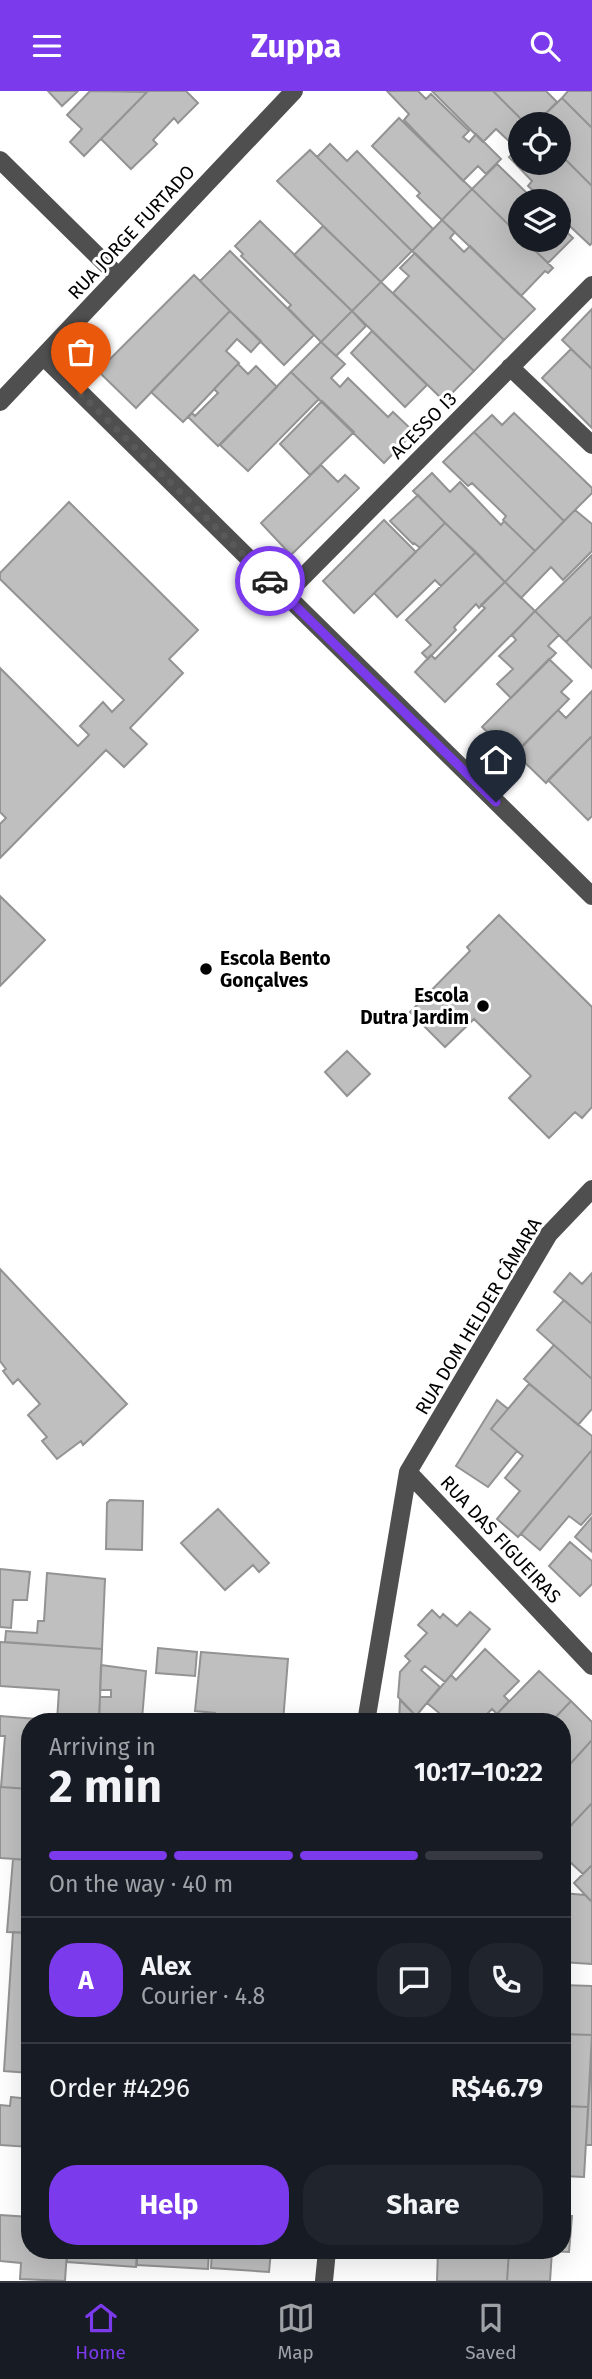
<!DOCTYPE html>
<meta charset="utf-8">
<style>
body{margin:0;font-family:"Fira Sans",sans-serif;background:#20242c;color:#f1f3f6;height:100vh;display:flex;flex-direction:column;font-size:26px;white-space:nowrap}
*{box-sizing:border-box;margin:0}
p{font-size:23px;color:#9ea1a6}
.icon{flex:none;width:38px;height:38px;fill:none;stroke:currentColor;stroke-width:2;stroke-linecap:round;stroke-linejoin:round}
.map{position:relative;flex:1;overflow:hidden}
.drawer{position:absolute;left:21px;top:1622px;width:550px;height:546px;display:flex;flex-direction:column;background:#171b24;border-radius:28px;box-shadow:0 7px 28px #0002}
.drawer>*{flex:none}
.tools{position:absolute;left:508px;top:21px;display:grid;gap:14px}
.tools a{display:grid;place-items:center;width:63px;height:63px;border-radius:50%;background:#171b24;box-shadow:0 7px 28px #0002;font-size:35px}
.pin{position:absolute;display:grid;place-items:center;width:60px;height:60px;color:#fff;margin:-72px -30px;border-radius:50% 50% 50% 0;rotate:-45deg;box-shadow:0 0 7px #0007}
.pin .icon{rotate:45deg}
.courier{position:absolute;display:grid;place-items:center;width:70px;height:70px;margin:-35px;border:5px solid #7c3aed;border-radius:50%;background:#fff;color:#222;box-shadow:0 2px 9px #0007}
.overview em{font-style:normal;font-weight:700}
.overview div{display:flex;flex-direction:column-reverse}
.overview{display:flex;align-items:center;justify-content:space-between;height:119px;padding:0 28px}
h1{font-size:46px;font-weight:700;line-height:52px}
.bar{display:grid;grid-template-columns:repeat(4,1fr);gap:10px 7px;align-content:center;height:84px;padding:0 28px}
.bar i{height:9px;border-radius:5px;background:#363941}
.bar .current{background:#7c3aed}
.bar p{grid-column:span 4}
.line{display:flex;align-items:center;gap:18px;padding:0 28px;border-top:2px solid #363941}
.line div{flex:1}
.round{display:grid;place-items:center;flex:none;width:74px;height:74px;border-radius:28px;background:#20242c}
.action{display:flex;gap:14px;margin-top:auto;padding:14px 28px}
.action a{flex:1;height:80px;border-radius:28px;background:#7c3aed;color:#fff;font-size:28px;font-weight:700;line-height:80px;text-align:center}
.action a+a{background:#20242c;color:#f1f3f6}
header{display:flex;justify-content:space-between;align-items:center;height:91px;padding:0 28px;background:#7c3aed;color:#fff;font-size:32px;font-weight:700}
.tab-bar{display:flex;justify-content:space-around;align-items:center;height:98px;border-top:2px solid #363941;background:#171b24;font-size:19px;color:#9ea1a6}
.tab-bar a{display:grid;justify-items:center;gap:4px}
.tab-bar .current{color:#7c3aed}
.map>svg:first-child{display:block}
.building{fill:#bfbfbf;stroke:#939393;stroke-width:2}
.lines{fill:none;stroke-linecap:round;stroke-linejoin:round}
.minor{stroke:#4f4f4f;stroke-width:18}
.done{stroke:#595959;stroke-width:7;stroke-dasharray:0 12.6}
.route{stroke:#7c3aed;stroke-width:9}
.poi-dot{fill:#000;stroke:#fff;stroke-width:2.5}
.labels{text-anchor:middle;stroke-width:6;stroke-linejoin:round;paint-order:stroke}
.street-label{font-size:19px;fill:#000;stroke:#fff}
.poi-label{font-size:19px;font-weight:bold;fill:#000;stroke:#fff;text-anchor:start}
</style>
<header><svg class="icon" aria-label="menu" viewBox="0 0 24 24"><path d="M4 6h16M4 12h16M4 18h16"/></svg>Zuppa<svg class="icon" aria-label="search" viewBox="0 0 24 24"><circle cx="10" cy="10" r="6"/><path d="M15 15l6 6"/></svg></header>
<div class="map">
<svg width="592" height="2190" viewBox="0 0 592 2190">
<rect width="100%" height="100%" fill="#fff"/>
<!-- building -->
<path class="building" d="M 48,0 L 78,0 L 62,15 Z
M 90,0 L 147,1 L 84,65 L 70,51 L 82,38 L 67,24 Z
M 148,0 L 186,0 L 198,12 L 178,32 L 174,27 L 153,49 L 157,53 L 131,78 L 101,48 Z
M 387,0 L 418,0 L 426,8 L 431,3 L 469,40 L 463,46 L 469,51 L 476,43 L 501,68 L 486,83 L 478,75 L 463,90 L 404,29 L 409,23 Z
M 432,0 L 493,0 L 526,33 L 520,33 L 520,49 L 514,55 L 496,38 L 483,51 Z
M 493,0 L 546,0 L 557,11 L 535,33 L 526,33 Z
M 568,0 L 592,0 L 592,37 L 562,7 Z
M 562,7 L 592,37 L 592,95 L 558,61 L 558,33 L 535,33 Z
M 399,27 L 472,98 L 442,129 L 417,105 L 420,102 L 372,55 Z
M 330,53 L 347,70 L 357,60 L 433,138 L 412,160 L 317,66 Z
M 520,56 L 520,72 L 558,72 L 558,61 L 592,95 L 592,152 L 590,154 L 558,124 L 558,110 L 544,110 L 528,95 L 532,90 L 509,66 Z
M 310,59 L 412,160 L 381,191 L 277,90 Z
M 497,73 L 535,110 L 520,110 L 520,145 L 472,98 Z
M 472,98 L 520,145 L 520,149 L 524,149 L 553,177 L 548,182 L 545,180 L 521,205 L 442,129 Z
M 442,129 L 455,141 L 450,147 L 464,161 L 470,155 L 535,218 L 504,249 L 412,160 Z
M 260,130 L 352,220 L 321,251 L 288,217 L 291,214 L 241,165 L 243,163 L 235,155 Z
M 558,133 L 573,147 L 548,172 L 524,149 L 558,149 Z
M 323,135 L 381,191 L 352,220 L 294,164 Z
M 230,160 L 314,244 L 284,274 L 200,190 Z
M 415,162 L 504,249 L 474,280 L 393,202 L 409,185 L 400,177 Z
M 194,184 L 230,220 L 136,317 L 98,280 Z
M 381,191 L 474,280 L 444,310 L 352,220 Z
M 592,218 L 592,278 L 562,249 Z
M 230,220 L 261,250 L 251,261 L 237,248 L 226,260 L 239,272 L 183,331 L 151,301 Z
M 352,220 L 366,235 L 336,265 L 321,251 Z
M 372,240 L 427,294 L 405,316 L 351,262 Z
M 321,251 L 345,273 L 331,287 L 340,296 L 348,287 L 388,326 L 393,321 L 414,341 L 384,372 L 291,281 Z
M 571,258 L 592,278 L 592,337 L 542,287 Z
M 238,273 L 248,283 L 256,275 L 277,296 L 218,355 L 188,326 L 192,322 L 195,325 L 218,302 L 214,298 Z
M 291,281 L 319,308 L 248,380 L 220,354 Z
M 322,310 L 354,341 L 310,384 L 280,353 Z
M 514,322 L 592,397 L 592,402 L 564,430 L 474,341 L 492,324 L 502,334 Z
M 474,341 L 564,430 L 535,460 L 504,430 L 503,429 L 506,425 L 472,392 L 468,395 L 443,371 Z
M 321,374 L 338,391 L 345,384 L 359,397 L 291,464 L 261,432 Z
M 432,382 L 450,401 L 460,391 L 501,434 L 504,430 L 535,460 L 505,491 L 413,400 Z
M 418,404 L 445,432 L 420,457 L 414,452 L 413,453 L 390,430 Z
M 69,411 L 198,539 L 169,568 L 183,582 L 130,637 L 147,653 L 124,676 L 106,659 L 0,767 L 0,733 L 6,727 L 0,721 L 0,577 L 78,655 L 89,644 L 80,635 L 103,611 L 112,621 L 124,609 L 0,488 L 0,482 Z
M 575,419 L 592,433 L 592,460 L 563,489 L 551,476 L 521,507 L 505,491 Z
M 384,429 L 416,461 L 354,522 L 323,490 Z
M 445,432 L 476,461 L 441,495 L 435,489 L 397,526 L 374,502 Z
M 476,461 L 505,491 L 479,517 L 476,513 L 454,536 L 456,539 L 428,568 L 422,562 L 431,554 L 406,529 Z
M 592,464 L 592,525 L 566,551 L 535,520 Z
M 505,491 L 535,520 L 445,611 L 415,581 L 431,564 L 435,568 L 485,517 L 481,514 Z
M 535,520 L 559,544 L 548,555 L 556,562 L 511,607 L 497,593 L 513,578 L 499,565 L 516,549 L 512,544 Z
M 592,525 L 592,577 L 566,551 Z
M 549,568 L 572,590 L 561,601 L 569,608 L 513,665 L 482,636 Z
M 592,600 L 592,645 L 546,692 L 515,662 L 558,619 L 566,627 Z
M 592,645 L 592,725 L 588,729 L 548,689 Z
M 0,805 L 45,849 L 0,895 Z
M 499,824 L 592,916 L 592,1016 L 582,1027 L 575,1021 L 549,1047 L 509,1007 L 531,985 L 474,928 L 445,956 L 410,921 L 470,860 L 467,856 Z
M 347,960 L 370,983 L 347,1005 L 325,981 Z
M 0,1178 L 127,1313 L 83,1354 L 81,1350 L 57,1368 L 42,1350 L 47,1346 L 28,1324 L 40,1313 L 18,1288 L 13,1293 L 3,1280 L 6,1278 L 0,1270 Z
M 570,1182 L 582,1193 L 592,1182 L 592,1233 L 554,1201 Z
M 564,1209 L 592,1233 L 592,1288 L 537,1239 Z
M 554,1254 L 592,1288 L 592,1318 L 578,1334 L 524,1288 Z
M 529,1293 L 592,1345 L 592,1359 L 518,1446 L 497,1428 L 520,1400 L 505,1387 L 523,1365 L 491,1338 Z
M 497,1309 L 508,1318 L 491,1338 L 517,1360 L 488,1396 L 456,1375 Z
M 592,1359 L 592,1422 L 581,1434 L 569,1425 L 540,1459 L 521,1443 Z
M 110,1409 L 143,1410 L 142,1459 L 106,1458 L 107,1412 Z
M 218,1418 L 269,1472 L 259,1481 L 253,1474 L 225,1499 L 181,1452 Z
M 592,1426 L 592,1461 L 575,1446 Z
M 570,1451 L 592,1470 L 592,1493 L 580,1505 L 549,1475 Z
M 0,1478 L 30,1481 L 27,1509 L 13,1509 L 11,1537 L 0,1536 Z
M 47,1482 L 105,1488 L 102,1558 L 5,1551 L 6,1540 L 37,1542 L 38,1530 L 44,1530 Z
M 432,1519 L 440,1527 L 443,1523 L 457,1535 L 470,1521 L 490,1538 L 445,1591 L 425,1575 L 421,1579 L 440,1596 L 416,1625 L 398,1606 L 400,1581 L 410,1570 L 405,1565 L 427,1542 L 418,1534 Z
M 0,1551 L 102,1558 L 99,1631 L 57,1630 L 59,1599 L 0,1595 Z
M 158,1557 L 197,1561 L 195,1585 L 156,1582 Z
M 485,1558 L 519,1590 L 504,1605 L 509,1610 L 497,1623 L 492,1618 L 479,1631 L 450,1631 L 427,1612 L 451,1584 L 456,1589 Z
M 201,1561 L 288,1568 L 283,1631 L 214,1628 L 215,1622 L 195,1620 Z
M 101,1574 L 146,1580 L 142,1628 L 99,1625 L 100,1606 L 111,1606 L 111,1599 L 100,1599 Z
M 539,1580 L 571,1610 L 551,1631 L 489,1631 Z
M 400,1609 L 416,1625 L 421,1631 L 399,1631 Z
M 571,1610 L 592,1631 L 592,1649 L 562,1682 L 562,1631 L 551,1631 Z
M 0,1625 L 74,1631 L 30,1631 L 30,1698 L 1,1696 L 5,1645 L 0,1645 Z
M 99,1625 L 140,1628 L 140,1631 L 99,1631 Z
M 592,1649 L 592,1712 L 563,1743 L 562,1682 Z
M 0,1696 L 30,1698 L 30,1769 L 0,1767 Z
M 592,1712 L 592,1774 L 583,1783 L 570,1771 L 565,1776 L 562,1774 L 562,1744 Z
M 13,1768 L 30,1769 L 30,1842 L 7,1841 Z
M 592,1774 L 592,1811 L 574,1792 Z
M 562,1802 L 585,1804 L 592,1811 L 592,1873 L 562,1871 Z
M 13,1841 L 30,1842 L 30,1982 L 4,1980 Z
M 562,1894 L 592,1895 L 592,1944 L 562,1943 Z
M 562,1943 L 592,1944 L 588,2016 L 562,2015 Z
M 592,1956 L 592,2054 L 586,2054 Z
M 11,2006 L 30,2008 L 30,2056 L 0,2054 L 0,2014 L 10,2015 Z
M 562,2015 L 588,2016 L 584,2086 L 562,2085 L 562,2087 Z
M 0,2124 L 30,2126 L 30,2160 L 67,2160 L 65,2190 L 20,2188 L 21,2172 L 0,2170 Z
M 562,2125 L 572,2125 L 569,2161 L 552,2160 L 550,2190 L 507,2190 L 509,2160 L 562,2160 Z
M 67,2160 L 137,2160 L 136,2176 L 67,2171 Z
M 137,2160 L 209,2160 L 208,2178 L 137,2174 Z
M 212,2160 L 271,2160 L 269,2181 L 211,2177 Z
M 438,2160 L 509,2160 L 507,2190 L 437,2190 Z"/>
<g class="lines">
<!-- minor -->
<path class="minor" d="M 0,69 L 118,185
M 44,266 L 592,805
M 510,276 L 592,354
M 0,311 L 294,0
M 285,504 L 592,194
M 408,1381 L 592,1575
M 366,1631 L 408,1381 L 549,1143 L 592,1098
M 324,2190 L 327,2160"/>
</g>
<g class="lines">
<!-- done -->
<path class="done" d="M 81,303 L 270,490"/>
<!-- route -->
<path class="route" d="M 270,490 L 496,711"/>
</g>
<!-- markers -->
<g class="poi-dot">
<circle cx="206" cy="878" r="7"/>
<circle cx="483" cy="915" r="7"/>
</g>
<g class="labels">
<!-- street labels -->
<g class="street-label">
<text transform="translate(131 141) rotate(-47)" y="7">RUA JORGE FURTADO</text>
<text transform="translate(423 334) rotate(-45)" y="7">ACESSO I3</text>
<text transform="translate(478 1225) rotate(-59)" y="7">RUA DOM HELDER CÂMARA</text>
<text transform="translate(501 1448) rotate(47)" y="7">RUA DAS FIGUEIRAS</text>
</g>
<!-- poi labels -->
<g class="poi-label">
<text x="220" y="874">Escola Bento<tspan x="220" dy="22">Gonçalves</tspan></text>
<text x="469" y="911" text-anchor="end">Escola<tspan x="469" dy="22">Dutra Jardim</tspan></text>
</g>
</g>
</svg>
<div class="tools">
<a><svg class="icon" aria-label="locate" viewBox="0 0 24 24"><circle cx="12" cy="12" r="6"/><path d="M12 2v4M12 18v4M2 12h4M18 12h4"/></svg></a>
<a><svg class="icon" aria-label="layers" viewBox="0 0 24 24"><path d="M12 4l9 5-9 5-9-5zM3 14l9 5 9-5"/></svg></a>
</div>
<div class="pin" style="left:81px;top:303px;background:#ea580c"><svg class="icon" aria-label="bag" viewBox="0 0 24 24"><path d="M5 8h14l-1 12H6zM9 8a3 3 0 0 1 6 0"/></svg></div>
<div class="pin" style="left:496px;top:711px;background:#1f2937"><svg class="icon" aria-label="home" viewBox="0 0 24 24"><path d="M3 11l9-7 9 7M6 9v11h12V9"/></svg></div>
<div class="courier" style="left:270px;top:490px"><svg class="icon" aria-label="car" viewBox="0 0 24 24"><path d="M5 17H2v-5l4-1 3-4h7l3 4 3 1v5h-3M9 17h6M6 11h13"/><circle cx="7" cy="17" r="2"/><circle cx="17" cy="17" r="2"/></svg></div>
<section class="drawer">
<div class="overview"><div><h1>2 min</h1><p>Arriving in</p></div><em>10:17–10:22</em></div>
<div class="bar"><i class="current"></i><i class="current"></i><i class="current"></i><i></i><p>On the way · 40 m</p></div>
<div class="line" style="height:126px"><b class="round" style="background:#7c3aed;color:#fff">A</b><div><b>Alex</b><p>Courier · 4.8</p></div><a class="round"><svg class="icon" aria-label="chat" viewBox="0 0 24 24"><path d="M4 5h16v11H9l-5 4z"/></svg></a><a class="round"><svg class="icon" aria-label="phone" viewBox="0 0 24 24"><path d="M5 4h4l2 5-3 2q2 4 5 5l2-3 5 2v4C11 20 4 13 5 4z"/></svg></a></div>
<div class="line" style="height:91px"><div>Order #4296</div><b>R$46.79</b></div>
<div class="action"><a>Help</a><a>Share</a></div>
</section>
</div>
<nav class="tab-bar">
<a class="current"><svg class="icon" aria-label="home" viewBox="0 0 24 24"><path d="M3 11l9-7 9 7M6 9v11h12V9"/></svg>Home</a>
<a><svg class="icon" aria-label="map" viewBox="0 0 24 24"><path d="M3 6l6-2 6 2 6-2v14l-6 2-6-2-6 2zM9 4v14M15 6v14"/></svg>Map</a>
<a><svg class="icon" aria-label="saved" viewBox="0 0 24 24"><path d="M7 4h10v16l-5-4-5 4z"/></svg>Saved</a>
</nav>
